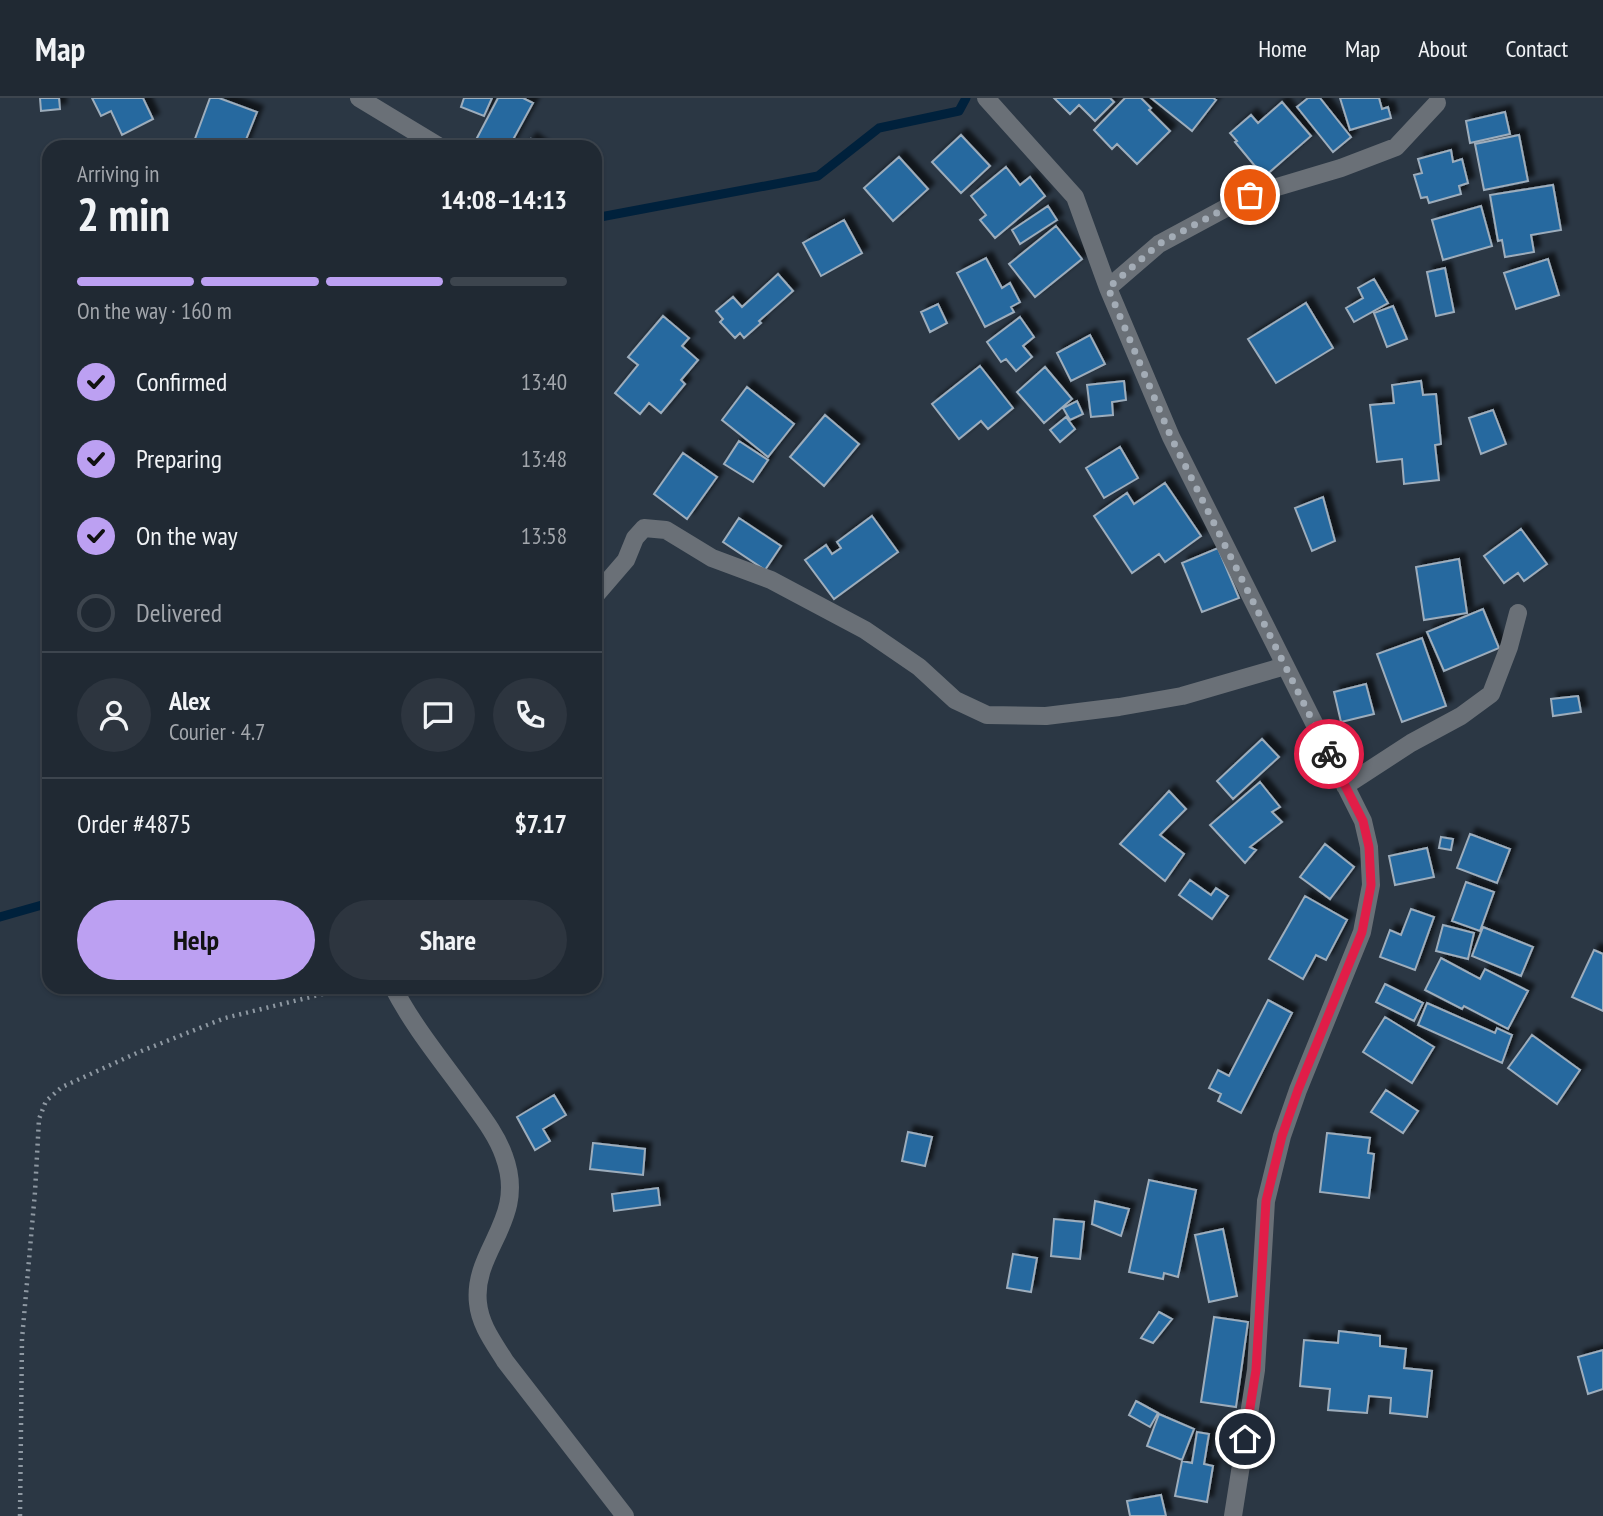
<!DOCTYPE html>
<meta charset="utf-8">
<style>
body{margin:0;font-family:"PT Sans Narrow",sans-serif;background:#2d353f;color:#f1f3f6;height:100vh;display:flex;flex-direction:column;font-size:26px;white-space:nowrap}
*{box-sizing:border-box;margin:0}
p{font-size:23px;color:#a2a6ac}
.icon{flex:none;width:38px;height:38px;fill:none;stroke:currentColor;stroke-width:2;stroke-linecap:round;stroke-linejoin:round}
.map{position:relative;flex:1;overflow:hidden}
.details{position:absolute;left:42px;top:42px;width:560px;height:854px;display:flex;flex-direction:column;background:#202933;border-radius:21px;box-shadow:0 2px 5px #0004,0 0 0 2px #3d454e}
.details>*{flex:none}
.pin{position:absolute;display:grid;place-items:center;width:60px;height:60px;color:#fff;margin:-30px;border:4px solid #fff;border-radius:50%;box-shadow:0 2px 7px #0007}
.courier{position:absolute;display:grid;place-items:center;width:70px;height:70px;margin:-35px;border:5px solid #e11d48;border-radius:50%;background:#fff;color:#222;box-shadow:0 2px 9px #0007}
.overview em{font-style:normal;font-weight:600}
.overview div{display:flex;flex-direction:column-reverse}
.overview{display:flex;align-items:center;justify-content:space-between;height:119px;padding:0 35px}
h1{font-size:46px;font-weight:600;line-height:52px}
.bar{display:grid;grid-template-columns:repeat(4,1fr);gap:10px 7px;align-content:center;height:84px;padding:0 35px}
.bar i{height:9px;border-radius:5px;background:#3d454e}
.bar .on{background:#bca0f2}
.bar p{grid-column:span 4}
.line{display:flex;align-items:center;gap:18px;padding:0 35px;border-top:2px solid #3d454e}
.line div{flex:1}
.round{display:grid;place-items:center;flex:none;width:74px;height:74px;border-radius:37px;background:#2d353f}
ol{padding:0 35px;list-style:none}
li{display:flex;align-items:center;gap:21px;height:77px}
li p{margin-inline-start:auto}
li .icon{padding:7px;border-radius:50%;background:#bca0f2;color:#111;stroke-width:4}
li:last-child{color:#a2a6ac}
li i{width:38px;height:38px;border:4px solid #3d454e;border-radius:50%}
.cta{display:flex;gap:14px;margin-top:auto;padding:14px 35px}
.cta a{flex:1;height:80px;border-radius:42px;background:#bca0f2;color:#111;font-size:28px;font-weight:600;line-height:80px;text-align:center}
.cta a+a{background:#2d353f;color:#f1f3f6}
header{display:flex;align-items:center;gap:42px;box-sizing:border-box;height:98px;padding:0 35px;background:#202933;border-bottom:2px solid #3d454e}
header strong{font-size:33px}
nav{display:flex;gap:38px;margin-inline-start:auto;font-size:24px}
.map>svg:first-child{display:block}
.lines{fill:none;stroke-linecap:round;stroke-linejoin:round}
.stream{stroke:#00213c;stroke-width:9}
.building{fill:#27699f;stroke:#9dadbc;stroke-width:2;filter:url(#shadow)}
.path{stroke:#8e98a2;stroke-width:4.5;stroke-dasharray:2 5;stroke-linecap:butt}
.minor{stroke:#6a7077;stroke-width:18}
.done{stroke:#a3acb6;stroke-width:7;stroke-dasharray:0 12.6}
.route{stroke:#e11d48;stroke-width:9}
</style>
<header>
<strong>Map</strong>
<nav><a>Home</a><a>Map</a><a>About</a><a>Contact</a></nav>
</header>
<div class="map">
<svg width="1603" height="1418" viewBox="0 0 1603 1418">
<defs>
<filter id="shadow"><feDropShadow dx="6" dy="-6" stdDeviation="2" flood-color="#0009"/></filter>
</defs>
<rect width="100%" height="100%" fill="#2b3744"/>
<g class="lines">
<!-- stream -->
<path class="stream" d="M 595,120 L 818,78 L 879,30 L 959,13 L 966,0
M 0,819 L 49,805"/>
</g>
<!-- building -->
<path class="building" d="M 40,0 L 59,0 L 60,11 L 41,13 Z
M 92,0 L 143,0 L 153,21 L 122,37 L 111,13 L 101,18 Z
M 210,0 L 219,0 L 257,14 L 243,49 L 192,49 Z
M 464,0 L 492,0 L 484,18 L 461,9 Z
M 498,0 L 523,0 L 533,5 L 509,49 L 492,49 L 477,40 Z
M 1054,0 L 1110,0 L 1114,4 L 1095,23 L 1079,7 L 1070,16 Z
M 1125,0 L 1141,0 L 1151,10 L 1149,12 L 1170,33 L 1137,66 L 1117,46 L 1112,51 L 1094,32 Z
M 1151,0 L 1213,0 L 1216,2 L 1192,33 Z
M 1308,0 L 1320,0 L 1351,39 L 1333,54 L 1297,9 Z
M 1340,0 L 1379,0 L 1382,11 L 1388,9 L 1391,20 L 1350,32 Z
M 1282,4 L 1311,38 L 1264,79 L 1235,44 L 1237,43 L 1230,35 L 1251,17 L 1258,25 Z
M 1505,14 L 1510,36 L 1470,45 L 1466,23 Z
M 961,37 L 990,68 L 961,95 L 932,64 Z
M 1519,37 L 1528,83 L 1484,92 L 1475,46 Z
M 531,41 L 542,49 L 525,49 Z
M 1451,52 L 1453,64 L 1462,61 L 1468,85 L 1459,88 L 1461,96 L 1429,105 L 1427,99 L 1421,100 L 1414,77 L 1422,75 L 1418,61 Z
M 899,59 L 928,91 L 893,123 L 864,90 Z
M 1006,69 L 1020,87 L 1030,79 L 1045,98 L 995,140 L 980,122 L 986,117 L 971,98 Z
M 1553,87 L 1561,132 L 1531,137 L 1534,154 L 1505,159 L 1502,142 L 1498,143 L 1490,97 Z
M 1048,108 L 1057,122 L 1020,146 L 1012,132 Z
M 1481,108 L 1492,148 L 1443,162 L 1432,122 Z
M 844,122 L 862,155 L 821,178 L 803,145 Z
M 1056,128 L 1082,161 L 1035,199 L 1009,166 Z
M 986,160 L 1002,190 L 1010,185 L 1020,204 L 1011,209 L 1014,214 L 985,229 L 957,175 Z
M 1548,161 L 1559,197 L 1516,211 L 1504,175 Z
M 1445,170 L 1454,214 L 1436,218 L 1427,174 Z
M 778,176 L 793,193 L 759,223 L 761,225 L 744,240 L 740,235 L 735,240 L 720,224 L 723,221 L 716,213 L 733,199 L 742,209 Z
M 1374,181 L 1388,205 L 1354,224 L 1346,210 L 1363,200 L 1358,190 Z
M 1306,205 L 1333,250 L 1276,285 L 1248,241 Z
M 938,206 L 947,225 L 930,234 L 921,214 Z
M 1393,208 L 1407,241 L 1387,249 L 1374,215 Z
M 663,218 L 689,240 L 682,248 L 698,262 L 681,282 L 685,286 L 661,315 L 649,305 L 640,316 L 615,295 L 638,267 L 628,259 Z
M 1020,219 L 1034,239 L 1023,248 L 1032,259 L 1016,273 L 1006,261 L 1001,264 L 987,244 Z
M 1090,237 L 1105,266 L 1071,283 L 1057,255 Z
M 980,268 L 1013,310 L 988,331 L 981,323 L 959,341 L 932,306 Z
M 1045,269 L 1072,301 L 1044,325 L 1017,294 Z
M 1124,283 L 1126,302 L 1112,304 L 1113,317 L 1091,319 L 1087,287 Z
M 1421,283 L 1423,297 L 1436,296 L 1441,346 L 1435,347 L 1439,382 L 1404,386 L 1402,361 L 1377,364 L 1370,307 L 1394,305 L 1392,287 Z
M 747,289 L 794,326 L 768,359 L 722,322 Z
M 1077,303 L 1083,316 L 1070,322 L 1063,310 Z
M 1493,312 L 1506,346 L 1481,356 L 1469,320 Z
M 825,317 L 859,346 L 824,388 L 790,359 Z
M 1066,319 L 1075,331 L 1060,344 L 1050,332 Z
M 739,343 L 768,362 L 753,384 L 724,366 Z
M 1120,349 L 1138,380 L 1104,400 L 1086,370 Z
M 683,355 L 717,379 L 687,421 L 654,396 Z
M 1165,385 L 1201,438 L 1165,464 L 1159,456 L 1132,475 L 1094,418 L 1127,395 L 1134,406 Z
M 1323,399 L 1335,443 L 1312,453 L 1295,410 Z
M 872,418 L 898,454 L 834,501 L 805,462 L 826,447 L 832,456 L 841,450 L 837,444 Z
M 739,420 L 781,448 L 765,472 L 723,444 Z
M 1521,431 L 1547,466 L 1524,483 L 1518,475 L 1504,485 L 1484,458 Z
M 1218,450 L 1239,500 L 1202,514 L 1182,465 Z
M 1459,461 L 1467,515 L 1424,522 L 1416,469 Z
M 1483,511 L 1499,550 L 1444,573 L 1427,534 Z
M 1422,540 L 1446,608 L 1402,624 L 1377,556 Z
M 1366,586 L 1374,616 L 1341,624 L 1334,594 Z
M 1578,598 L 1581,614 L 1553,618 L 1551,601 Z
M 1262,641 L 1279,659 L 1233,701 L 1217,683 Z
M 1260,684 L 1280,709 L 1272,714 L 1282,724 L 1250,749 L 1256,752 L 1245,765 L 1210,727 Z
M 1169,693 L 1186,711 L 1160,737 L 1184,756 L 1165,783 L 1120,746 Z
M 1470,736 L 1510,751 L 1497,785 L 1457,770 Z
M 1441,739 L 1453,741 L 1451,752 L 1439,750 Z
M 1325,746 L 1354,769 L 1330,801 L 1300,779 Z
M 1427,750 L 1434,779 L 1395,787 L 1389,758 Z
M 1190,782 L 1211,797 L 1216,790 L 1228,798 L 1212,821 L 1179,797 Z
M 1466,784 L 1494,794 L 1480,833 L 1452,823 Z
M 1305,798 L 1347,822 L 1326,862 L 1316,857 L 1303,881 L 1269,861 Z
M 1411,811 L 1434,819 L 1415,872 L 1380,859 L 1390,832 L 1401,837 Z
M 1443,827 L 1474,835 L 1468,861 L 1436,853 Z
M 1483,829 L 1533,849 L 1521,878 L 1472,858 Z
M 1594,852 L 1603,856 L 1603,913 L 1572,899 Z
M 1441,860 L 1480,881 L 1485,871 L 1528,893 L 1508,931 L 1464,908 L 1462,911 L 1425,892 Z
M 1385,886 L 1423,905 L 1414,923 L 1376,904 Z
M 1268,902 L 1292,915 L 1241,1015 L 1218,1003 L 1221,996 L 1209,990 L 1218,972 L 1229,978 Z
M 1427,905 L 1495,935 L 1497,930 L 1512,937 L 1502,965 L 1418,927 Z
M 1385,919 L 1434,949 L 1412,985 L 1363,954 Z
M 1532,937 L 1580,972 L 1557,1006 L 1508,970 Z
M 1386,992 L 1418,1013 L 1403,1035 L 1371,1014 Z
M 554,997 L 566,1017 L 543,1031 L 550,1043 L 535,1052 L 517,1019 Z
M 908,1034 L 932,1039 L 925,1068 L 902,1063 Z
M 1327,1035 L 1370,1040 L 1368,1055 L 1374,1056 L 1369,1100 L 1320,1094 Z
M 593,1045 L 645,1051 L 643,1077 L 590,1071 Z
M 1149,1082 L 1196,1092 L 1178,1179 L 1164,1175 L 1163,1181 L 1129,1174 Z
M 658,1090 L 660,1107 L 614,1113 L 612,1096 Z
M 1095,1103 L 1129,1111 L 1121,1138 L 1092,1126 Z
M 1054,1121 L 1084,1124 L 1080,1161 L 1051,1158 Z
M 1223,1131 L 1237,1198 L 1209,1204 L 1195,1137 Z
M 1013,1156 L 1037,1160 L 1031,1194 L 1007,1190 Z
M 1159,1214 L 1172,1221 L 1153,1245 L 1141,1240 Z
M 1214,1219 L 1248,1224 L 1236,1309 L 1201,1304 Z
M 1339,1233 L 1380,1238 L 1380,1248 L 1406,1251 L 1404,1270 L 1432,1273 L 1427,1319 L 1390,1315 L 1391,1300 L 1369,1298 L 1367,1315 L 1328,1312 L 1330,1291 L 1300,1288 L 1304,1242 L 1338,1245 Z
M 1603,1252 L 1603,1291 L 1588,1296 L 1578,1259 Z
M 1136,1303 L 1158,1315 L 1150,1329 L 1129,1317 Z
M 1159,1316 L 1194,1331 L 1182,1362 L 1147,1348 Z
M 1197,1334 L 1209,1336 L 1204,1366 L 1213,1368 L 1207,1404 L 1175,1398 L 1182,1363 L 1192,1365 Z
M 1161,1397 L 1166,1418 L 1130,1418 L 1127,1403 Z"/>
<g class="lines">
<!-- path -->
<path class="path" d="M 20,1418 L 22,1241 L 35,1094 L 39,1021 L 46,1003 L 62,989 L 139,954 L 225,920 L 351,889"/>
<!-- minor -->
<path class="minor" d="M 359,0 L 440,49
M 986,0 L 1075,99 L 1108,190 L 1171,339 L 1363,723 L 1369,749 L 1371,787 L 1362,834 L 1298,992 L 1282,1038 L 1266,1103 L 1256,1272 L 1233,1418
M 1108,190 L 1159,146 L 1250,97 L 1341,70 L 1396,49 L 1437,5
M 595,498 L 626,462 L 635,440 L 644,430 L 666,432 L 712,460 L 771,482 L 865,532 L 919,569 L 955,602 L 987,617 L 1046,618 L 1119,609 L 1182,598 L 1285,568
M 1345,688 L 1411,645 L 1461,618 L 1491,596 L 1509,549 L 1518,515
M 393,889 C 413,928 442,963 468,999 C 481,1017 497,1037 504,1058 C 528,1122 472,1152 478,1205 C 480,1227 494,1245 505,1263 L 625,1418"/>
</g>
<g class="lines">
<!-- done -->
<path class="done" d="M 1250,97 L 1159,146 L 1108,190 L 1171,339 L 1329,656"/>
<!-- route -->
<path class="route" d="M 1245,1341 L 1256,1272 L 1266,1103 L 1282,1038 L 1298,992 L 1362,834 L 1371,787 L 1369,749 L 1363,723 L 1329,656"/>
</g>
</svg>
<div class="pin" style="left:1250px;top:97px;background:#ea580c"><svg class="icon" aria-label="bag" viewBox="0 0 24 24"><path d="M5 8h14l-1 12H6zM9 8a3 3 0 0 1 6 0"/></svg></div>
<div class="pin" style="left:1245px;top:1341px;background:#1f2937"><svg class="icon" aria-label="home" viewBox="0 0 24 24"><path d="M3 11l9-7 9 7M6 9v11h12V9"/></svg></div>
<div class="courier" style="left:1329px;top:656px"><svg class="icon" aria-label="bike" viewBox="0 0 24 24"><circle cx="6" cy="16" r="4"/><circle cx="18" cy="16" r="4"/><path d="M6 16l4-8h5l3 8M10 8l3 8H6M13 5h3"/></svg></div>
<section class="details">
<div class="overview"><div><h1>2 min</h1><p>Arriving in</p></div><em>14:08–14:13</em></div>
<div class="bar"><i class="on"></i><i class="on"></i><i class="on"></i><i></i><p>On the way · 160 m</p></div>
<ol>
<li><svg class="icon" aria-label="check" viewBox="0 0 24 24"><path d="M5 12l5 5 9-10"/></svg>Confirmed<p>13:40</p></li>
<li><svg class="icon" aria-label="check" viewBox="0 0 24 24"><path d="M5 12l5 5 9-10"/></svg>Preparing<p>13:48</p></li>
<li><svg class="icon" aria-label="check" viewBox="0 0 24 24"><path d="M5 12l5 5 9-10"/></svg>On the way<p>13:58</p></li>
<li><i></i>Delivered</li>
</ol>
<div class="line" style="height:126px"><a class="round"><svg class="icon" aria-label="person" viewBox="0 0 24 24"><circle cx="12" cy="8" r="4"/><path d="M4 21q1-7 8-7t8 7"/></svg></a><div><b>Alex</b><p>Courier · 4.7</p></div><a class="round"><svg class="icon" aria-label="chat" viewBox="0 0 24 24"><path d="M4 5h16v11H9l-5 4z"/></svg></a><a class="round"><svg class="icon" aria-label="phone" viewBox="0 0 24 24"><path d="M5 4h4l2 5-3 2q2 4 5 5l2-3 5 2v4C11 20 4 13 5 4z"/></svg></a></div>
<div class="line" style="height:91px"><div>Order #4875</div><b>$7.17</b></div>
<div class="cta"><a>Help</a><a>Share</a></div>
</section>
</div>
